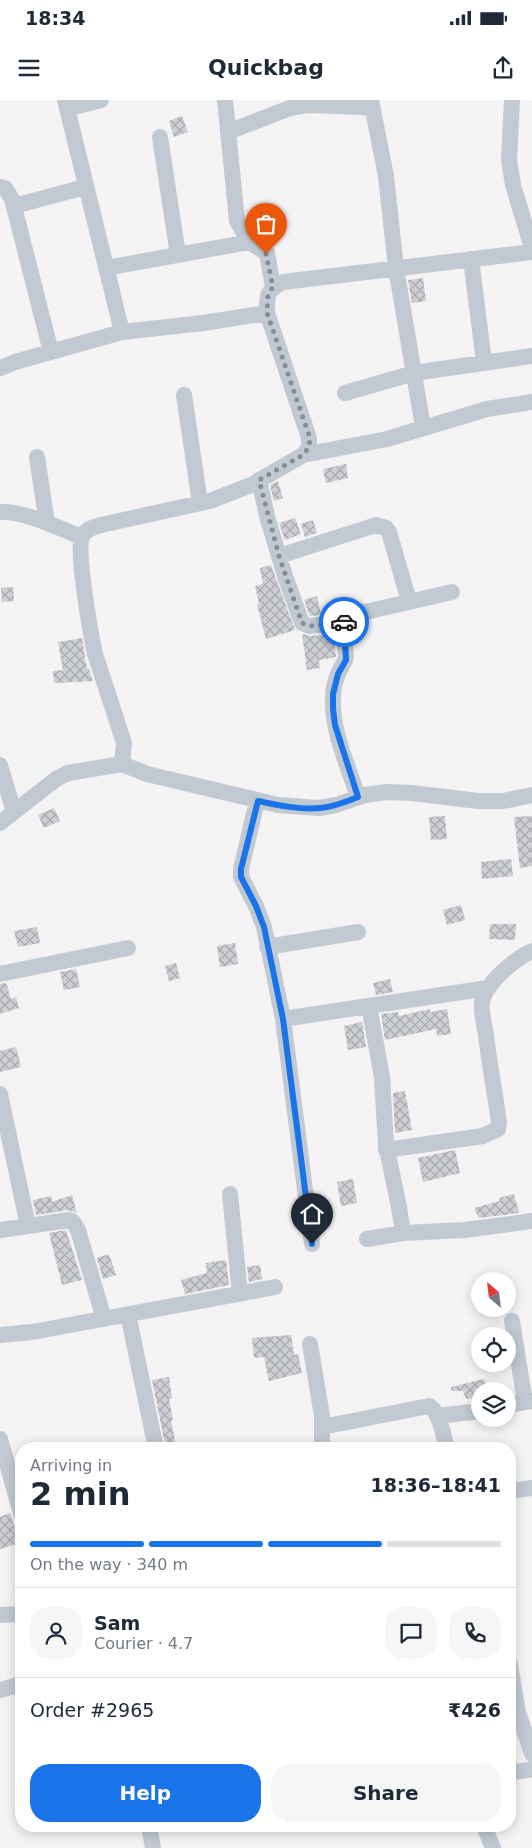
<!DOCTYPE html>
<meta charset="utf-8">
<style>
body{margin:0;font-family:"DejaVu Sans",sans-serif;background:#f6f6f7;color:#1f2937;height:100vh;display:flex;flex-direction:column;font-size:19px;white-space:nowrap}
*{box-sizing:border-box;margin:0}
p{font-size:16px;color:#747a83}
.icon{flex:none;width:28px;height:28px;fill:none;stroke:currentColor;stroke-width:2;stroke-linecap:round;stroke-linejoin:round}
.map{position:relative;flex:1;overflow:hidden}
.side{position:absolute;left:15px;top:1342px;width:501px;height:390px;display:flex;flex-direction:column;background:#fff;border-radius:20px;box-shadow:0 2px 12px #0003}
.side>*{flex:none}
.needle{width:32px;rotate:332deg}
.tools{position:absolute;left:471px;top:1172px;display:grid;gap:10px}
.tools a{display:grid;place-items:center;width:45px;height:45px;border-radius:50%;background:#fff;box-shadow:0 2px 12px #0003;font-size:25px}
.pin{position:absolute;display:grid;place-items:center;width:42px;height:42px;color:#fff;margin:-51px -21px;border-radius:50% 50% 50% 0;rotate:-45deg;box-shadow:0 0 5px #0007}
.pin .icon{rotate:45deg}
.courier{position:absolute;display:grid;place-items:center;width:50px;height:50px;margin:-25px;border:4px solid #1a73e8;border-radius:50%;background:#fff;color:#222;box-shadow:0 1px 6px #0007}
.overview em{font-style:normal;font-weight:700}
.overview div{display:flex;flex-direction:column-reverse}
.overview{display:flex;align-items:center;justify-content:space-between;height:85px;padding:0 15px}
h1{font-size:32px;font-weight:700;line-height:38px}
.bar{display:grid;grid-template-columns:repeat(4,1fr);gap:8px 5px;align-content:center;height:60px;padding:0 15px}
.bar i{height:6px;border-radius:4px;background:#e0e1e3}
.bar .selected{background:#1a73e8}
.bar p{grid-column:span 4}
.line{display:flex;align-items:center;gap:12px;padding:0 15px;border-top:1px solid #e0e1e3}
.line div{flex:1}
.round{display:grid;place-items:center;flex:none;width:52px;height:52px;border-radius:20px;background:#f6f6f7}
.button{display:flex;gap:10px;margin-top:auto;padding:10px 15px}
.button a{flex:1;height:58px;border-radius:20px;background:#1a73e8;color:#fff;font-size:20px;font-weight:700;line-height:58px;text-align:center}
.button a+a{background:#f6f6f7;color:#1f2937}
.status{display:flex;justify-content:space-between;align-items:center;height:35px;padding:0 25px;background:#fff;direction:ltr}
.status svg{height:14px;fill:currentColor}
header{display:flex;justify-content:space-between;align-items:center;height:65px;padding:0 15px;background:#fff;font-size:22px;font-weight:700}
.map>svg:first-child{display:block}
.building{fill:url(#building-cross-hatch)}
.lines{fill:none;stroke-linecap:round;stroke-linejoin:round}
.minor{stroke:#c1cad2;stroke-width:16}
.done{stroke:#868d94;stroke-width:5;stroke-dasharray:0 9}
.route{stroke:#1a73e8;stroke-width:6}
</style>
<div class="status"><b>18:34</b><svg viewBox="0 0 49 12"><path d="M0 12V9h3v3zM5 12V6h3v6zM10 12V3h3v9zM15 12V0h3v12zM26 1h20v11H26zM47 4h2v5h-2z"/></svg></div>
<header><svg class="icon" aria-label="menu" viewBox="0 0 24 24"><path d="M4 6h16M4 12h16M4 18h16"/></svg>Quickbag<svg class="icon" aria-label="share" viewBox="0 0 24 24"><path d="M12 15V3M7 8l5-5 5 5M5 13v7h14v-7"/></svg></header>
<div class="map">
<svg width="532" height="1748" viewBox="0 0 532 1748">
<defs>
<pattern id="building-cross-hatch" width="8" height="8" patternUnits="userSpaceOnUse" patternTransform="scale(1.25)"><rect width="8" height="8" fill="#cdcfd5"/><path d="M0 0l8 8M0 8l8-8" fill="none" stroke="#a8abb0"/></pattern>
</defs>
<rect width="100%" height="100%" fill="#f5f3f3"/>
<!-- building -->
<path class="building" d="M 182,16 L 188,32 L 174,37 L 169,21 Z
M 423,178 L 426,201 L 412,203 L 408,180 Z
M 346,364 L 348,378 L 326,383 L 323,369 Z
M 278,381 L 283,398 L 274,401 L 270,385 Z
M 295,418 L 301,434 L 285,440 L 279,423 Z
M 313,420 L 317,433 L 305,437 L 301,424 Z
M 271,465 L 295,530 L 266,539 L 257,504 L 259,503 L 255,486 L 263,484 L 260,468 Z
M 13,487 L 14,501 L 2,502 L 1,488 Z
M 317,496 L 321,515 L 310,516 L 304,500 Z
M 302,534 L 310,536 L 333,534 L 336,557 L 319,560 L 320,568 L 307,570 Z
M 82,538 L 87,569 L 89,569 L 93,581 L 54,583 L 53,571 L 63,570 L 58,542 Z
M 54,708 L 60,721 L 44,728 L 38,715 Z
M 445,716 L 447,739 L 431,740 L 429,717 Z
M 532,716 L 532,766 L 520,768 L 514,717 Z
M 511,759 L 513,776 L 482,779 L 481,762 Z
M 461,805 L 465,820 L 447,825 L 443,810 Z
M 490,824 L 516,824 L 515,840 L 489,839 Z
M 37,827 L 40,843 L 18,847 L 14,831 Z
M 235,843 L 238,864 L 220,867 L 217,846 Z
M 176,863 L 180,878 L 169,881 L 165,866 Z
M 76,869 L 80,887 L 64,890 L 60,872 Z
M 390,879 L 393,892 L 376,895 L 373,883 Z
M 6,883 L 11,899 L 16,897 L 19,908 L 0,914 L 0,884 Z
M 430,909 L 430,912 L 447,909 L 451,934 L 437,936 L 436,929 L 385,940 L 381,914 L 398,912 L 399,916 Z
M 362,922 L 366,947 L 348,950 L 344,926 Z
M 16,947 L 21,967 L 0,972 L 0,951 Z
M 405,991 L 412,1030 L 395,1033 L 393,993 Z
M 455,1050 L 460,1073 L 423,1082 L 418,1058 Z
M 353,1079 L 357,1103 L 341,1106 L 337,1082 Z
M 514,1094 L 519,1113 L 479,1118 L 474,1108 L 500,1101 L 499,1098 Z
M 72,1095 L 77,1113 L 68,1110 L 36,1115 L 33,1100 L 51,1096 L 52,1102 Z
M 66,1130 L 82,1180 L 62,1185 L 49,1133 Z
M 109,1154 L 116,1175 L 103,1179 L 97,1158 Z
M 226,1160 L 229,1185 L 185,1194 L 181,1180 L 207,1173 L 206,1163 Z
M 260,1165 L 262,1179 L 249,1182 L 247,1167 Z
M 291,1235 L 294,1255 L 298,1254 L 302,1273 L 269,1281 L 264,1257 L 254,1258 L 252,1238 Z
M 169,1277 L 172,1298 L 169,1299 L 173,1320 L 171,1321 L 177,1349 L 166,1349 L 152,1280 Z
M 484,1279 L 487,1291 L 480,1291 L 480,1296 L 466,1299 L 463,1291 L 451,1291 L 451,1287 Z
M 10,1413 L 20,1443 L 0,1449 L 0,1417 Z"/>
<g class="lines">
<!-- minor -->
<path class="minor" d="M 65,0 L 122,232
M 225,0 L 237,121 L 249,142 L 267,153 L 273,187
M 371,0 L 386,76 L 396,168 L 423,327
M 512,0 L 509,60 L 513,85 L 532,148
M 67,9 L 101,0
M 228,32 L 290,8 L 307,5 L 364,7 L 373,10
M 160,37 L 178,155
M 0,87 L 5,88 L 12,99 L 51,252
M 14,106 L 85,87
M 471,159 L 484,262
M 106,168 L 249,142
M 0,268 L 15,262 L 122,232 L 203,223 L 267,213
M 345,293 L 414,273 L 532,256
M 184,295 L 200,403
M 303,355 L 387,339 L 487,309 L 532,302
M 37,357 L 47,423
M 259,380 L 268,420 L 285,476 L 302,523 L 309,526 L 344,522
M 0,412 C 26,411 58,428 82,437
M 279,456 L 376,425 L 386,428 L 389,432 L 409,501
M 122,664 L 124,643 L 95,554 C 91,535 76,452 82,437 C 85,429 94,427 101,425 L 210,401 L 251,385 L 303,355 L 309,347 L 309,338 L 267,213 C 267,195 266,191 283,182 L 532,152
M 0,665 L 14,712
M 358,697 C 348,666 331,629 333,597 C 333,590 335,581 338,574 C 340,568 345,563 346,557 C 346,545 338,525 348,516 L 452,492
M 257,701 L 241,769 L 241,777 L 256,806 L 264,827 L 283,919 L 312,1144
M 0,723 L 56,679 L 68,673 L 122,664 L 147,674 L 278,705 L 319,708 L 336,705 L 365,695 L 387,692 L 412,693 L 478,701 L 503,701 L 532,695
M 267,847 L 358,832
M 0,874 L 128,848
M 369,906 L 382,977 L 386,1045 L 399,1107 L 403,1133
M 283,919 L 488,888
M 0,994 L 28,1126
M 386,1050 L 483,1036 L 498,1029 L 499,1022 C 495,993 489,963 486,934 C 484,924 481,913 482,903 C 484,884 516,858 532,851
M 230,1094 L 240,1194
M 0,1130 L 69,1120 L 73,1122 L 78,1130 L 104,1219
M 367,1139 L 403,1133 L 465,1130 L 532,1121
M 128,1214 L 156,1349
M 512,1221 L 525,1302
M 0,1235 L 32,1232 L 275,1187
M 310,1244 L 322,1316 L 322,1349
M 508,1305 L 532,1301
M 437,1316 L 480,1311
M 322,1327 L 429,1306 C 441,1312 443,1337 447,1349
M 0,1339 L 21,1413
M 510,1391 L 532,1388
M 0,1515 L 21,1514
M 510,1565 L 518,1612 L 532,1654
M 0,1590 L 21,1584
M 510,1673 L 532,1669
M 149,1726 L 153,1748
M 484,1726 L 493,1748"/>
</g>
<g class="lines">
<!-- done -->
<path class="done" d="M 266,154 L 273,187 L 268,194 L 267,213 L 310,338 L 309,347 L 303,355 L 259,380 L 279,456 L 302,523 L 310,526 L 344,522"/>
<!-- route -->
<path class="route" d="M 312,1144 L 283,919 L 264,827 L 256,806 L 241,777 L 241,769 L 258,701 C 277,705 300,710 320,708 C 333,707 346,702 358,697 L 335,625 L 333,609 L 333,594 L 338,574 L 346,560 L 344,522"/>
</g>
</svg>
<div class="tools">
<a><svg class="needle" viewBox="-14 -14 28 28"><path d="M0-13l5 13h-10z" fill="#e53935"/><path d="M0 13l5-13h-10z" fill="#747a83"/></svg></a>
<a><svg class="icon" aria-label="locate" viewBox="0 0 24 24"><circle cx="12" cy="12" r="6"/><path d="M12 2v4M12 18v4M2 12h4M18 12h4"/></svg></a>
<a><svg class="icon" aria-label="layers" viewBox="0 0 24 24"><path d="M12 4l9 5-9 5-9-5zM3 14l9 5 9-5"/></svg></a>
</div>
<div class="pin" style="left:266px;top:154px;background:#ea580c"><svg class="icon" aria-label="bag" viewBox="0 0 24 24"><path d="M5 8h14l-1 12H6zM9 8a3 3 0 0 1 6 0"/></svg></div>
<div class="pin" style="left:312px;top:1144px;background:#1f2937"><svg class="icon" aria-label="home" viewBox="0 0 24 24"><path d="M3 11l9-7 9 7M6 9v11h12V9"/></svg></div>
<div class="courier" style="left:344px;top:522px"><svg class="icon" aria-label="car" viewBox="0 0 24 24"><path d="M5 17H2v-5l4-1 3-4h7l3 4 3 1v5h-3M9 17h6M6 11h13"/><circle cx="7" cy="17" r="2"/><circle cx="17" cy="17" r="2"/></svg></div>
<section class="side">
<div class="overview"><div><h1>2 min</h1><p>Arriving in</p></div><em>18:36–18:41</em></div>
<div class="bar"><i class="selected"></i><i class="selected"></i><i class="selected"></i><i></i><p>On the way · 340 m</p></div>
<div class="line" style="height:90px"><a class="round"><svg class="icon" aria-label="person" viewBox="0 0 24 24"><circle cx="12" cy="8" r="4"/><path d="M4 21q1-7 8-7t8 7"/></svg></a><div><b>Sam</b><p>Courier · 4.7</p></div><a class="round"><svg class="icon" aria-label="chat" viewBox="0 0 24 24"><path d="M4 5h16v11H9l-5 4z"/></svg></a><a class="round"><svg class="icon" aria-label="phone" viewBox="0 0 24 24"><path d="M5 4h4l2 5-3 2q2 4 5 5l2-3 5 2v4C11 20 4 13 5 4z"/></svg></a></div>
<div class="line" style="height:65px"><div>Order #2965</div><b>₹426</b></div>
<div class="button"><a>Help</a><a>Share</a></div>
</section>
</div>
